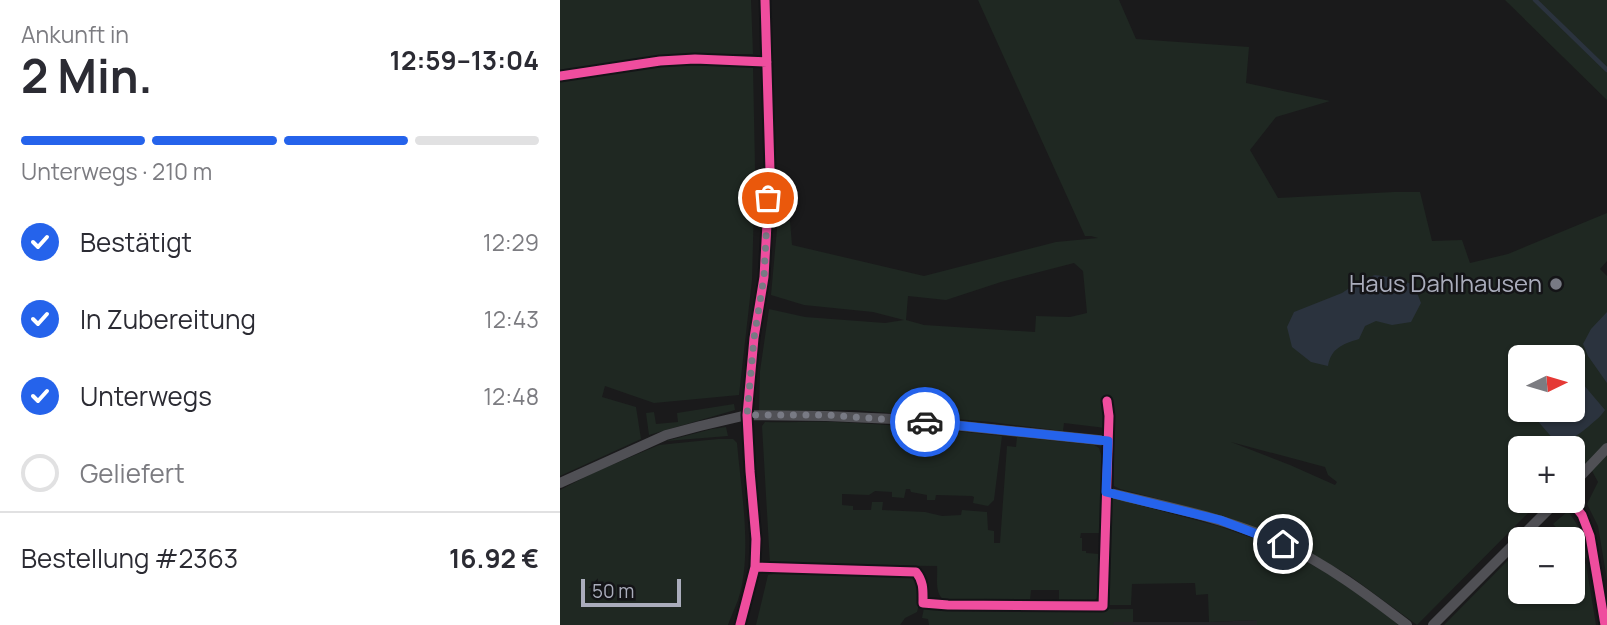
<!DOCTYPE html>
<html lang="de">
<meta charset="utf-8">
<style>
body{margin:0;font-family:Manrope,sans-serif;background:#f2f2f3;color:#2b2b33;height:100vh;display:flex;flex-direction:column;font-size:26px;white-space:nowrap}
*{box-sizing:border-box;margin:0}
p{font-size:23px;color:#7c7c81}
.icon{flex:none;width:38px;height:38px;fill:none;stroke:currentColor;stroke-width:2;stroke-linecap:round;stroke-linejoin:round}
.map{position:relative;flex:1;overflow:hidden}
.drawer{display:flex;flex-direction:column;background:#fff;width:560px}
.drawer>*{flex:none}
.needle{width:46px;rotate:85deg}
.controls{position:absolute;left:948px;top:345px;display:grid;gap:14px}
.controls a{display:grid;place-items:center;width:77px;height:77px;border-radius:10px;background:#fff;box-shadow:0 2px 5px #0004;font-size:35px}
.scale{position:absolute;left:21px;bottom:18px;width:100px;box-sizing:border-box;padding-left:7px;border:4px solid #aaadbc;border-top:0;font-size:19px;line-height:24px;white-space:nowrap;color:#aaadbc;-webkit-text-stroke:5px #141417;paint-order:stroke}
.pin{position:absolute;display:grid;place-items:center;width:60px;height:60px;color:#fff;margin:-30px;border:4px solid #fff;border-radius:50%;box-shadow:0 2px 7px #0007}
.courier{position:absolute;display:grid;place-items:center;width:70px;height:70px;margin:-35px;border:5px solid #2563eb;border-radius:50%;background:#fff;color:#222;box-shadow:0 2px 9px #0007}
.headline em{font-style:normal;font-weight:700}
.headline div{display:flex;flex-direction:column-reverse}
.headline{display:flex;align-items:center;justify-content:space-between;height:119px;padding:0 21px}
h1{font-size:46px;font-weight:700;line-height:52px}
.bar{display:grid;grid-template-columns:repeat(4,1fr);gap:10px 7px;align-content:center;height:84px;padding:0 21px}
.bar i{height:9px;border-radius:5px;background:#e1e1e2}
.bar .selected{background:#2563eb}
.bar p{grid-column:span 4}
.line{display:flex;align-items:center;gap:18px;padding:0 21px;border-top:2px solid #e1e1e2}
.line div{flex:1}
ol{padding:0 21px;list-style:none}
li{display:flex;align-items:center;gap:21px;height:77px}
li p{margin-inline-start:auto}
li .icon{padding:7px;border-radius:50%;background:#2563eb;color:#fff;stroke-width:4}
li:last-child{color:#7c7c81}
li i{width:38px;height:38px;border:4px solid #e1e1e2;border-radius:50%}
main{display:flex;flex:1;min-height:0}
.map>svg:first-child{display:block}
.built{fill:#242427}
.green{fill:#1f2822;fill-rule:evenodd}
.water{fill:#2b333e}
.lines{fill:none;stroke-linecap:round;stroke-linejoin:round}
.stream{stroke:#2b333e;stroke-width:4.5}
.street{stroke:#505055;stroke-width:10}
.cycleway-casing{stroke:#141417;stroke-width:13}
.cycleway{stroke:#ef4d9e;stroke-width:9}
.done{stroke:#787a84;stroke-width:7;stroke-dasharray:0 12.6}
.route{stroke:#2563eb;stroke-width:9}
.poi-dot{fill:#787a84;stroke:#141417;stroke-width:2.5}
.labels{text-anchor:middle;stroke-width:5;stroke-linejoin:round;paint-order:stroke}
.poi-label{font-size:24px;fill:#aaadbc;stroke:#141417;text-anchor:end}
</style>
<main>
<section class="drawer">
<div class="headline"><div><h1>2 Min.</h1><p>Ankunft in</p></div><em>12:59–13:04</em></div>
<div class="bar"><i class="selected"></i><i class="selected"></i><i class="selected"></i><i></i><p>Unterwegs · 210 m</p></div>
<ol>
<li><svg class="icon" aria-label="check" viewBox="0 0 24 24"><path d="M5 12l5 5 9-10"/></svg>Bestätigt<p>12:29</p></li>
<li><svg class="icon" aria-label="check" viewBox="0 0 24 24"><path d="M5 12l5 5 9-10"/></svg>In Zubereitung<p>12:43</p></li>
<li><svg class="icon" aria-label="check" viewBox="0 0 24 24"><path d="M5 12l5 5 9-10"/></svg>Unterwegs<p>12:48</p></li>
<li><i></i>Geliefert</li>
</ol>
<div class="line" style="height:91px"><div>Bestellung #2363</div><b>16.92 €</b></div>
</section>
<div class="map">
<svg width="1047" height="625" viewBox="0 0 1047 625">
<rect width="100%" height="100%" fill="#1a1a1b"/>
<!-- built -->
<path class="built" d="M 697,620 L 697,625 L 553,625 L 553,622 L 649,622 Z"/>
<!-- green -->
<path class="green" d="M 0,0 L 191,0 L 193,54 L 136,54 L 0,71 Z
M 418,0 L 559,0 L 576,39 L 689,47 L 686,83 L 770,101 L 716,117 L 690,150 L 718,198 L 834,192 L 860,192 L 872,241 L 902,240 L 910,263 L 948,254 L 1047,213 L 1047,261 L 1040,269 L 1047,276 L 1047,447 L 1013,483 L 1013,448 L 961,448 L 961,500 L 980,501 L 857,625 L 790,576 L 759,558 L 626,506 L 560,489 L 554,486 L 554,429 L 504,423 L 503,431 L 431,422 L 294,410 L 199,411 L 200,371 L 209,309 L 245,317 L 325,323 L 344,320 L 313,312 L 244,305 L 211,295 L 218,218 L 230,221 L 232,245 L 364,276 L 496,242 L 538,238 L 531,236 L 525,236 ZM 514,263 L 523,271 L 527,313 L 510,317 L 476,316 L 475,332 L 364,325 L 346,320 L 348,296 L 386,300 L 441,282 ZM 961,357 L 1013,357 L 1013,410 L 961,410 ZM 671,442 L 765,467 L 768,475 L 777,482 L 775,485 L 730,465 Z
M 945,0 L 1047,0 L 1047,100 Z
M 115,65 L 193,67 L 195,167 L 192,280 L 179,395 L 94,403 L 45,386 L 42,397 L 76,407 L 81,439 L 0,476 L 0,81 Z
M 174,404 L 175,410 L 89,435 L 86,413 L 94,412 L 96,424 L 118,422 L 117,413 Z
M 205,422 C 228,423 251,421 275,422 C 331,424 386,430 442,436 L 434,500 L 428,506 L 413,503 L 414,497 L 412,496 L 376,495 L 375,500 L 367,500 L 367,495 L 351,492 L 350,489 L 346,489 L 344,498 L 332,497 L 332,492 L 315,491 L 309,495 L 282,494 L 282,505 L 293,506 L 293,510 L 311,510 L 312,502 L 323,502 L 322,510 L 365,512 L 382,516 L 401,515 L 402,510 L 427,512 L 428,530 L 434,531 L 434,543 L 440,543 L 447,446 L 456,447 L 457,437 L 534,445 L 539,448 L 542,458 L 540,533 L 521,533 L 520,538 L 522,538 L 522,551 L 526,551 L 526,553 L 539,554 L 537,598 L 533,601 L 499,602 L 499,590 L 471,590 L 470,600 L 384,600 C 374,593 378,577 377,566 L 210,564 L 202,426 Z
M 166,427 L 168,436 L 106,441 L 152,429 Z
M 158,439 L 173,439 L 177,443 C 181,490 193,554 178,600 C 175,608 171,616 168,625 L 0,625 L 0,490 L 35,472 L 99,445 Z
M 1047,453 L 1047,580 L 1038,526 L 1027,504 L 1038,482 L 1031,469 Z
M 552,498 L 658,526 L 709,544 L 745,561 L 772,576 L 826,613 L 838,625 L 697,625 L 697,620 L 649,622 L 648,594 L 636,595 L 635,583 L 572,584 L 571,605 L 549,605 Z
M 1008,511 C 1020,527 1025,540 1028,560 L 1013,545 L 1013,539 L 1007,539 L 993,524 Z
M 961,547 L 961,592 L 1013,592 L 1013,553 L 1026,564 L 1036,625 L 884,625 Z
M 218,573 L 351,575 L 358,581 L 358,608 L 357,612 L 345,618 L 340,625 L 196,625 L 208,575 Z
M 364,608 L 448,610 L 573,609 L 573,622 L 554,622 L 553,625 L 369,625 L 368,619 L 362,618 Z"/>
<!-- water -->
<path class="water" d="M 815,275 L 836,278 L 854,285 L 861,303 L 851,322 L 832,325 L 816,321 L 805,326 L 799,339 C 783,344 771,348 768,366 L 751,362 L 732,347 L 727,327 L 734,312 L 782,293 L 803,279 Z
M 1047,312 L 1047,383 L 1028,356 L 1023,344 L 1031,329 Z
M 1013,368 L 1017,377 L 1045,410 C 1038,420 1036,419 1028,427 C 1015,437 1012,440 995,441 L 976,419 L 972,410 L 1013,410 Z"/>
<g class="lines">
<!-- stream -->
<path class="stream" d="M 975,0 L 1047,70"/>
<!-- street -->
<path class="street" d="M 0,76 L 100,61 L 135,59 L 207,62
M 0,483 L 106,435 L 140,426 L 187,415 L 266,416 L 334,419 L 548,441
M 1013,484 L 1047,448
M 546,492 C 606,506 665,518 721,543 C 767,564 808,595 847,625
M 1010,500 L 1022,515 L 1030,536 L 1045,625
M 195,567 L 356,572 C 364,582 363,591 363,603 L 388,605 L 543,606 L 549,416 L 547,401
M 180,625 L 195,567 L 196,539 L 190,471 L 187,415 L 194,338 L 204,277 L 210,171 L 205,0
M 873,625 L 998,500"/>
<defs>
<path id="cycleway" d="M 0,76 L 100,61 L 135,59 L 207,62
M 1010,500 L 1022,515 L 1030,536 L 1045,625
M 195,567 L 356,572 C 364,582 363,591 363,603 L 388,605 L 543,606 L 549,416 L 547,401
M 180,625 L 195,567 L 196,539 L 190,471 L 187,415 L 194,338 L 204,277 L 210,171 L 205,0"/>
</defs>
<!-- cycleway casing -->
<use href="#cycleway" class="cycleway-casing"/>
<!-- cycleway -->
<use href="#cycleway" class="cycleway"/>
</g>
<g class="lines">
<!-- done -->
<path class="done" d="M 208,198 L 204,277 L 194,338 L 187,415 L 266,415 L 365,422"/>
<!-- route -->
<path class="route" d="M 365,422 L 548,441 L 546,492 L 660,520 L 723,544"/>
</g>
<!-- markers -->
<circle class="poi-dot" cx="996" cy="284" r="7"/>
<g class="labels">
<!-- poi labels -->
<g class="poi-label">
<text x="982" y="292">Haus Dahlhausen</text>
</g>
</g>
</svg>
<div class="controls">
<a><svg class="needle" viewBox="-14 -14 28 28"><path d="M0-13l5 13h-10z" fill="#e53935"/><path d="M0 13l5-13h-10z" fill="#7c7c81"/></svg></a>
<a>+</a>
<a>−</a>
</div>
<div class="scale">50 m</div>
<div class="pin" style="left:208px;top:198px;background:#ea580c"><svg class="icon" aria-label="bag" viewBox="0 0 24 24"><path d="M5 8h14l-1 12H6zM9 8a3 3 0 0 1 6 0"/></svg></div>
<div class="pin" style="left:723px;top:544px;background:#1f2937"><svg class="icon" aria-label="home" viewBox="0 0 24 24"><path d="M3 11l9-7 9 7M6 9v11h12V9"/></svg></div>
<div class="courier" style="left:365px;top:422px"><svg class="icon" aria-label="car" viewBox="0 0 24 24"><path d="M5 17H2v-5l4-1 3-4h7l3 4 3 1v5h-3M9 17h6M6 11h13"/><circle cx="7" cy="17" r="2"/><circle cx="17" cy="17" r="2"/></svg></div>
</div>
</main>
